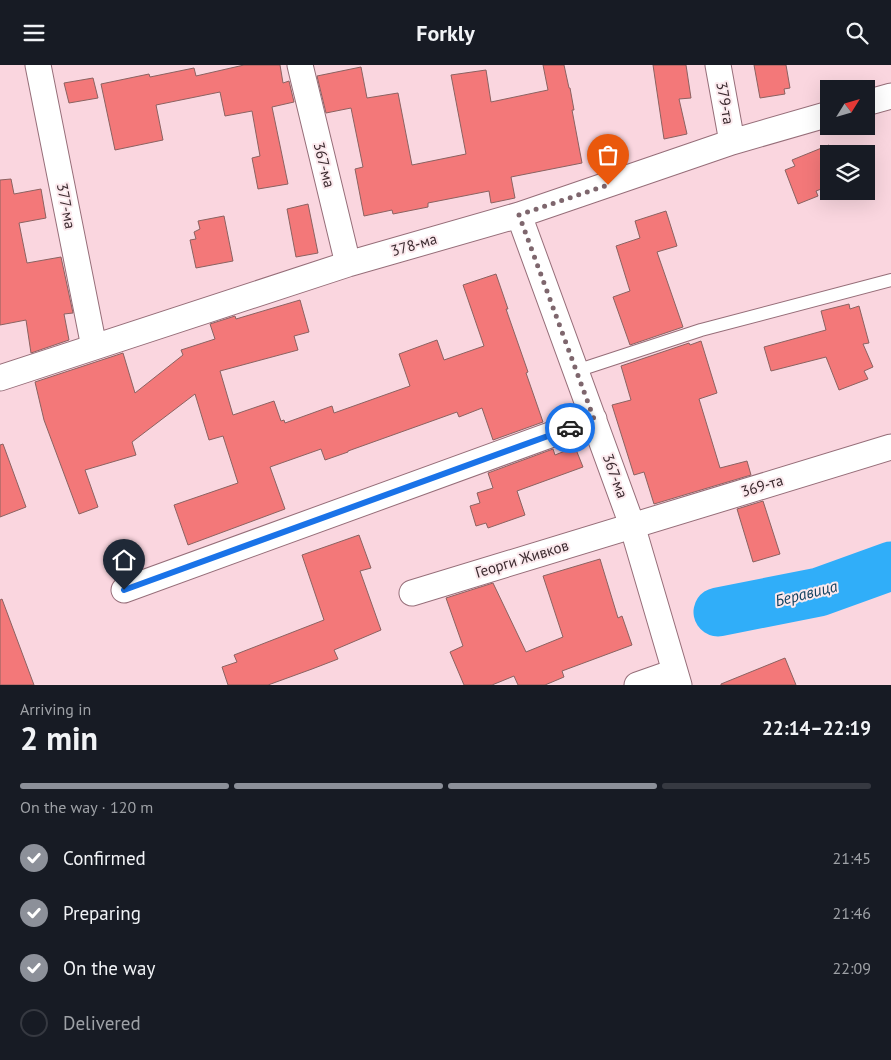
<!DOCTYPE html>
<meta charset="utf-8">
<style>
body{margin:0;font-family:"PT Sans",sans-serif;background:#242831;color:#f1f3f6;height:100vh;display:flex;flex-direction:column;font-size:19px;white-space:nowrap}
*{box-sizing:border-box;margin:0}
p{font-size:16px;color:#9ea1a6}
.icon{flex:none;width:28px;height:28px;fill:none;stroke:currentColor;stroke-width:2;stroke-linecap:round;stroke-linejoin:round}
.map{position:relative;height:620px;overflow:hidden}
.panel{display:flex;flex-direction:column;background:#171b24;flex:1}
.panel>*{flex:none}
.needle{width:32px;rotate:53deg}
.tools{position:absolute;left:820px;top:15px;display:grid;gap:10px}
.tools a{display:grid;place-items:center;width:55px;height:55px;border-radius:0px;background:#171b24;box-shadow:0 5px 20px #0002;font-size:25px}
.pin{position:absolute;display:grid;place-items:center;width:42px;height:42px;color:#fff;margin:-51px -21px;border-radius:50% 50% 50% 0;rotate:-45deg;box-shadow:0 0 5px #0007}
.pin .icon{rotate:45deg}
.courier{position:absolute;display:grid;place-items:center;width:50px;height:50px;margin:-25px;border:4px solid #1a73e8;border-radius:50%;background:#fff;color:#222;box-shadow:0 1px 6px #0007}
.head em{font-style:normal;font-weight:600}
.head div{display:flex;flex-direction:column-reverse}
.head{display:flex;align-items:center;justify-content:space-between;height:85px;padding:0 20px}
h1{font-size:32px;font-weight:600;line-height:38px}
.bar{display:grid;grid-template-columns:repeat(4,1fr);gap:8px 5px;align-content:center;height:60px;padding:0 20px}
.bar i{height:6px;border-radius:4px;background:#363941}
.bar .selected{background:#8c9099}
.bar p{grid-column:span 4}
ol{padding:0 20px;list-style:none}
li{display:flex;align-items:center;gap:15px;height:55px}
li p{margin-inline-start:auto}
li .icon{padding:5px;border-radius:50%;background:#8c9099;color:#fff;stroke-width:4}
li:last-child{color:#9ea1a6}
li i{width:28px;height:28px;border:2px solid #363941;border-radius:50%}
header{display:flex;justify-content:space-between;align-items:center;height:65px;padding:0 20px;background:#171b24;font-size:22px;font-weight:600}
.map>svg:first-child{display:block}
.lines{fill:none;stroke-linecap:round;stroke-linejoin:round}
.river{stroke:#30aef9;stroke-width:49}
.building{fill:#f37879;stroke:#8b6261}
.lane-casing{stroke:#966e79;stroke-width:14}
.street-casing{stroke:#966e79;stroke-width:27}
.lane{stroke:#fff;stroke-width:12}
.street{stroke:#fff;stroke-width:25}
.done{stroke:#7e666d;stroke-width:5;stroke-dasharray:0 9}
.route{stroke:#1a73e8;stroke-width:6}
.labels{text-anchor:middle;stroke-width:4;stroke-linejoin:round;paint-order:stroke}
.street-label{font-size:15px;fill:#3b2a2f;stroke:#fbe9ed}
.water-label{font-size:16px;font-style:italic;fill:#114160;stroke:#fbe9ed}
</style>
<header><svg class="icon" aria-label="menu" viewBox="0 0 24 24"><path d="M4 6h16M4 12h16M4 18h16"/></svg>Forkly<svg class="icon" aria-label="search" viewBox="0 0 24 24"><circle cx="10" cy="10" r="6"/><path d="M15 15l6 6"/></svg></header>
<div class="map">
<svg width="891" height="620" viewBox="0 0 891 620">
<rect width="100%" height="100%" fill="#fad6df"/>
<g class="lines">
<!-- river -->
<path class="river" d="M 718,547 L 819,527 L 891,501"/>
</g>
<!-- building -->
<path class="building" d="M 244,0 L 280,0 L 283,18 L 289,16 L 294,37 L 272,42 L 288,119 L 258,124 L 252,93 L 260,91 L 252,46 L 225,51 L 220,27 L 156,40 L 163,75 L 115,85 L 101,19 L 149,9 L 150,12 L 194,3 L 196,11 Z
M 543,0 L 564,0 L 569,23 L 570,23 L 574,45 L 572,45 L 582,98 L 511,112 L 515,133 L 491,138 L 489,126 L 428,138 L 428,142 L 393,149 L 392,145 L 364,151 L 355,104 L 363,102 L 351,43 L 326,48 L 317,11 L 361,2 L 367,33 L 398,28 L 412,100 L 466,89 L 451,10 L 486,5 L 491,37 L 548,25 Z
M 653,0 L 686,0 L 691,33 L 679,34 L 687,69 L 664,74 Z
M 754,0 L 786,0 L 790,23 L 784,24 L 785,29 L 760,33 Z
M 93,13 L 98,33 L 69,38 L 64,18 Z
M 829,80 L 829,121 L 816,126 L 818,131 L 798,139 L 785,105 L 795,101 L 792,95 Z
M 11,114 L 14,129 L 41,124 L 46,153 L 19,158 L 27,198 L 61,192 L 73,248 L 64,249 L 69,275 L 31,288 L 26,255 L 0,260 L 0,115 Z
M 308,139 L 318,188 L 296,192 L 287,144 Z
M 666,146 L 677,181 L 657,187 L 683,262 L 630,280 L 613,232 L 630,226 L 616,181 L 640,173 L 635,156 Z
M 224,151 L 233,196 L 196,203 L 190,175 L 196,174 L 194,167 L 200,164 L 198,156 Z
M 496,209 L 508,244 L 506,244 L 528,307 L 526,308 L 543,357 L 493,375 L 482,343 L 459,352 L 457,347 L 348,386 L 348,387 L 325,395 L 321,384 L 270,402 L 285,444 L 188,480 L 174,440 L 238,418 L 223,371 L 209,375 L 195,329 L 132,377 L 136,390 L 85,405 L 98,442 L 79,449 L 44,355 L 35,317 L 123,288 L 135,328 L 183,290 L 181,285 L 215,274 L 210,259 L 235,251 L 236,254 L 300,235 L 309,267 L 294,271 L 298,285 L 220,306 L 233,350 L 274,336 L 281,356 L 284,355 L 285,358 L 332,341 L 334,348 L 410,321 L 399,289 L 437,275 L 444,295 L 484,281 L 463,220 Z
M 849,239 L 850,244 L 859,241 L 869,278 L 863,279 L 873,302 L 864,306 L 868,314 L 839,325 L 826,292 L 771,306 L 764,282 L 826,265 L 821,246 Z
M 701,276 L 717,328 L 699,334 L 720,403 L 747,396 L 751,410 L 654,439 L 644,407 L 634,410 L 612,340 L 631,335 L 621,301 L 689,278 L 690,280 Z
M 3,379 L 26,442 L 0,452 L 0,380 Z
M 575,382 L 583,402 L 517,426 L 525,450 L 488,463 L 486,458 L 476,461 L 470,441 L 480,438 L 477,428 L 493,423 L 488,408 L 553,384 L 555,390 Z
M 763,436 L 780,489 L 753,497 L 737,444 Z
M 359,470 L 371,503 L 360,506 L 381,565 L 334,585 L 338,594 L 312,604 L 268,620 L 228,620 L 222,602 L 237,597 L 234,590 L 324,555 L 302,490 Z
M 600,494 L 618,553 L 622,551 L 632,580 L 562,606 L 564,612 L 545,620 L 518,620 L 514,611 L 492,620 L 464,620 L 450,587 L 463,581 L 446,533 L 493,518 L 526,587 L 563,572 L 543,511 Z
M 2,534 L 34,620 L 0,620 L 0,535 Z
M 785,593 L 796,620 L 721,620 L 721,619 Z"/>
<g class="lines">
<defs>
<path id="lane" d="M 576,306 L 701,265 L 891,215"/>
<path id="street" d="M 38,0 L 94,282
M 300,0 L 348,199
M 718,0 L 732,77
M 866,38 L 891,31
M 519,150 L 632,460 L 679,620
M 0,313 L 348,199 L 519,150 L 732,77 L 829,49
M 124,525 L 594,354
M 412,528 L 891,382
M 637,620 L 674,607"/>
</defs>
<!-- lane casing -->
<use href="#lane" class="lane-casing"/>
<!-- street casing -->
<use href="#street" class="street-casing"/>
<!-- lane -->
<use href="#lane" class="lane"/>
<!-- street -->
<use href="#street" class="street"/>
</g>
<g class="lines">
<!-- done -->
<path class="done" d="M 570,363 L 594,354 L 519,150 L 608,120"/>
<!-- route -->
<path class="route" d="M 124,525 L 570,363"/>
</g>
<g class="labels">
<!-- street labels -->
<g class="street-label">
<text transform="translate(725 38) rotate(80)" y="5">379-та</text>
<text transform="translate(324 100) rotate(76)" y="5">367-ма</text>
<text transform="translate(66 141) rotate(79)" y="5">377-ма</text>
<text transform="translate(414 180) rotate(-16)" y="5">378-ма</text>
<text transform="translate(615 411) rotate(70)" y="5">367-ма</text>
<text transform="translate(762 421) rotate(-17)" y="5">369-та</text>
<text transform="translate(522 494) rotate(-17)" y="5">Георги Живков</text>
</g>
<!-- water labels -->
<g class="water-label">
<text transform="translate(806 528) rotate(-14)" y="6">Беравица</text>
</g>
</g>
</svg>
<div class="tools">
<a><svg class="needle" viewBox="-14 -14 28 28"><path d="M0-13l5 13h-10z" fill="#e53935"/><path d="M0 13l5-13h-10z" fill="#9ea1a6"/></svg></a>
<a><svg class="icon" aria-label="layers" viewBox="0 0 24 24"><path d="M12 4l9 5-9 5-9-5zM3 14l9 5 9-5"/></svg></a>
</div>
<div class="pin" style="left:608px;top:120px;background:#ea580c"><svg class="icon" aria-label="bag" viewBox="0 0 24 24"><path d="M5 8h14l-1 12H6zM9 8a3 3 0 0 1 6 0"/></svg></div>
<div class="pin" style="left:124px;top:525px;background:#1f2937"><svg class="icon" aria-label="home" viewBox="0 0 24 24"><path d="M3 11l9-7 9 7M6 9v11h12V9"/></svg></div>
<div class="courier" style="left:570px;top:363px"><svg class="icon" aria-label="car" viewBox="0 0 24 24"><path d="M5 17H2v-5l4-1 3-4h7l3 4 3 1v5h-3M9 17h6M6 11h13"/><circle cx="7" cy="17" r="2"/><circle cx="17" cy="17" r="2"/></svg></div>
</div>
<section class="panel">
<div class="head"><div><h1>2 min</h1><p>Arriving in</p></div><em>22:14–22:19</em></div>
<div class="bar"><i class="selected"></i><i class="selected"></i><i class="selected"></i><i></i><p>On the way · 120 m</p></div>
<ol>
<li><svg class="icon" aria-label="check" viewBox="0 0 24 24"><path d="M5 12l5 5 9-10"/></svg>Confirmed<p>21:45</p></li>
<li><svg class="icon" aria-label="check" viewBox="0 0 24 24"><path d="M5 12l5 5 9-10"/></svg>Preparing<p>21:46</p></li>
<li><svg class="icon" aria-label="check" viewBox="0 0 24 24"><path d="M5 12l5 5 9-10"/></svg>On the way<p>22:09</p></li>
<li><i></i>Delivered</li>
</ol>
</section>
